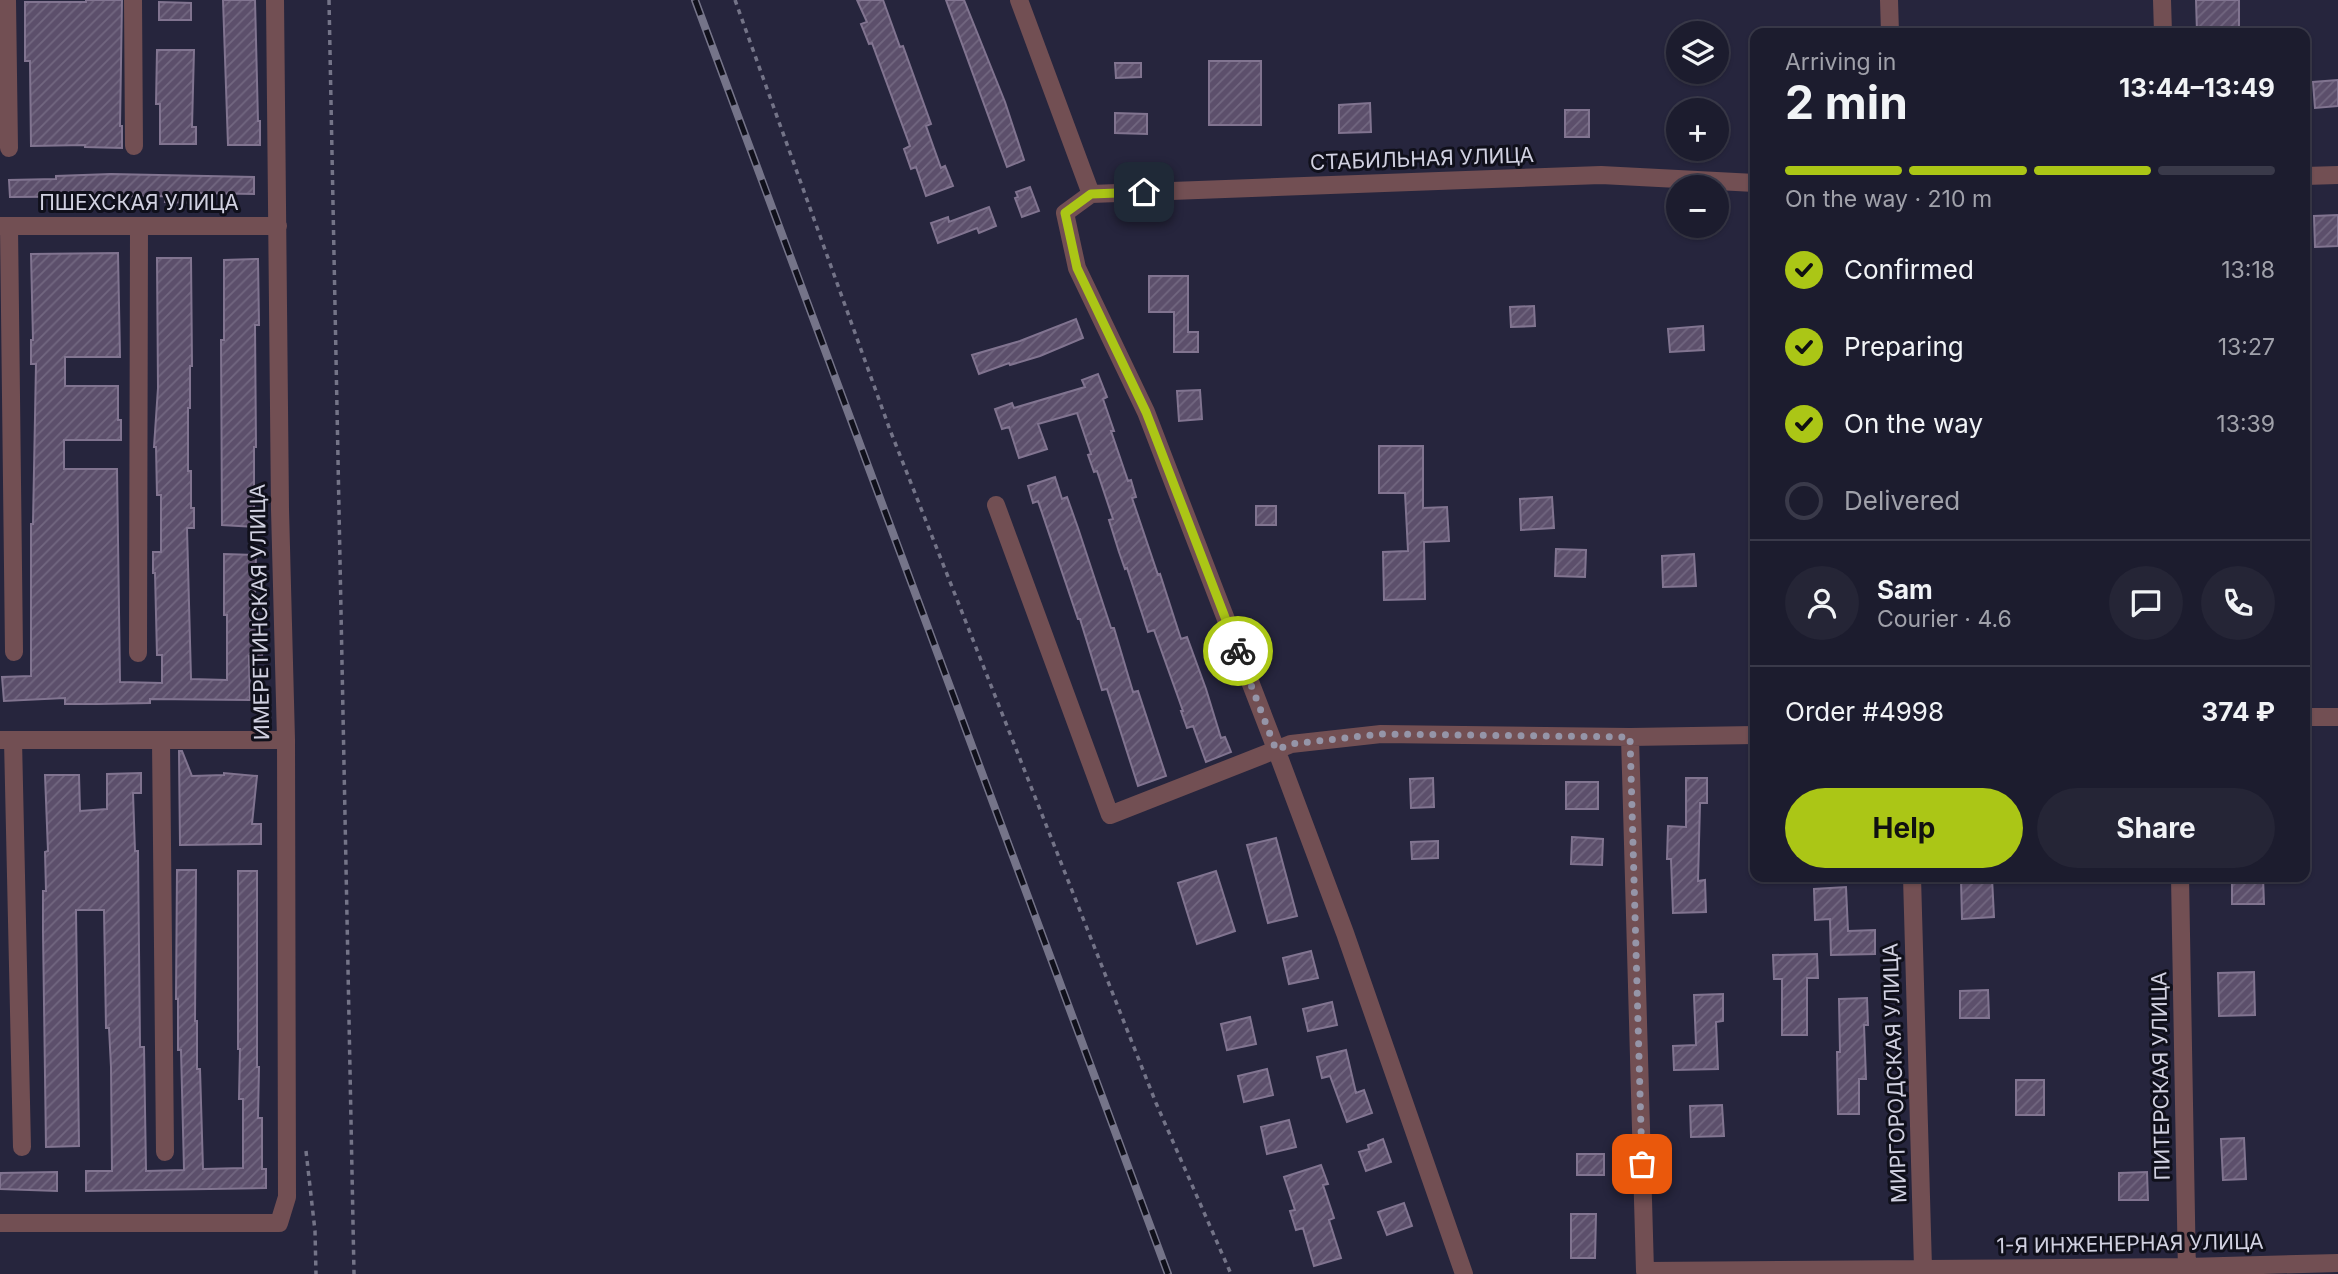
<!DOCTYPE html>
<meta charset="utf-8">
<style>
body{margin:0;font-family:Inter,sans-serif;background:#252536;color:#f1f3f6;height:100vh;display:flex;flex-direction:column;font-size:26px;white-space:nowrap}
*{box-sizing:border-box;margin:0}
p{font-size:23px;color:#a0a1aa}
.icon{flex:none;width:38px;height:38px;fill:none;stroke:currentColor;stroke-width:2;stroke-linecap:round;stroke-linejoin:round}
.map{position:relative;flex:1;overflow:hidden}
.sheet{position:absolute;left:1750px;top:28px;width:560px;height:854px;display:flex;flex-direction:column;background:#1c1c2e;border-radius:14px;box-shadow:0 2px 5px #0004,0 0 0 2px #3a3a4a}
.sheet>*{flex:none}
.fabs{position:absolute;left:1666px;top:21px;display:grid;gap:14px}
.fabs a{display:grid;place-items:center;width:63px;height:63px;border-radius:50%;background:#1c1c2e;box-shadow:0 2px 5px #0004,0 0 0 2px #3a3a4a;font-size:35px}
.pin{position:absolute;display:grid;place-items:center;width:60px;height:60px;color:#fff;margin:-30px;border-radius:14px;box-shadow:0 4px 10px #0006}
.courier{position:absolute;display:grid;place-items:center;width:70px;height:70px;margin:-35px;border:5px solid #abc616;border-radius:50%;background:#fff;color:#222;box-shadow:0 2px 9px #0007}
.overview em{font-style:normal;font-weight:700}
.overview div{display:flex;flex-direction:column-reverse}
.overview{display:flex;align-items:center;justify-content:space-between;height:119px;padding:0 35px}
h1{font-size:46px;font-weight:700;line-height:52px}
.bar{display:grid;grid-template-columns:repeat(4,1fr);gap:10px 7px;align-content:center;height:84px;padding:0 35px}
.bar i{height:9px;border-radius:5px;background:#3a3a4a}
.bar .selected{background:#abc616}
.bar p{grid-column:span 4}
.line{display:flex;align-items:center;gap:18px;padding:0 35px;border-top:2px solid #3a3a4a}
.line div{flex:1}
.round{display:grid;place-items:center;flex:none;width:74px;height:74px;border-radius:37px;background:#252536}
ol{padding:0 35px;list-style:none}
li{display:flex;align-items:center;gap:21px;height:77px}
li p{margin-inline-start:auto}
li .icon{padding:7px;border-radius:50%;background:#abc616;color:#111;stroke-width:4}
li:last-child{color:#a0a1aa}
li i{width:38px;height:38px;border:4px solid #3a3a4a;border-radius:50%}
.action{display:flex;gap:14px;margin-top:auto;padding:14px 35px}
.action a{flex:1;height:80px;border-radius:42px;background:#abc616;color:#111;font-size:28px;font-weight:700;line-height:80px;text-align:center}
.action a+a{background:#252536;color:#f1f3f6}
.map>svg:first-child{display:block}
.building{fill:url(#building-hatch);stroke:#817490;stroke-width:2}
.lines{fill:none;stroke-linecap:round;stroke-linejoin:round}
.path{stroke:#747488;stroke-width:3.5;stroke-dasharray:5 5;stroke-linecap:butt}
.minor{stroke:#724f53;stroke-width:18}
.rail-casing{stroke:#757489;stroke-width:8}
.rail{stroke:#10101b;stroke-width:5;stroke-dasharray:16;stroke-linecap:butt}
.done{stroke:#9595a8;stroke-width:7;stroke-dasharray:0 12.6}
.route{stroke:#abc616;stroke-width:9}
.labels{text-anchor:middle;stroke-width:6;stroke-linejoin:round;paint-order:stroke}
.street-label{font-size:21px;fill:#d1d1e1;stroke:#10101b}
</style>
<div class="map">
<svg width="2338" height="1274" viewBox="0 0 2338 1274">
<defs>
<pattern id="building-hatch" width="6" height="6" patternUnits="userSpaceOnUse" patternTransform="scale(1.75)"><rect width="6" height="6" fill="#5c4f6b"/><path d="M-1 1l2-2M0 6l6-6M5 7l2-2" fill="none" stroke="#726780"/></pattern>
</defs>
<rect width="100%" height="100%" fill="#26253d"/>
<!-- building -->
<path class="building" d="M 86,0 L 122,0 L 120,126 L 122,126 L 122,148 L 85,147 L 85,145 L 31,146 L 30,61 L 25,61 L 25,2 L 86,2 Z
M 223,0 L 255,0 L 258,121 L 260,121 L 260,145 L 228,145 Z
M 857,0 L 883,0 L 900,47 L 903,46 L 931,124 L 926,126 L 941,168 L 945,166 L 953,186 L 926,196 L 916,167 L 911,169 L 904,149 L 910,146 L 872,43 L 869,44 L 861,24 L 867,22 Z
M 946,0 L 964,0 L 1005,102 L 1024,160 L 1007,167 Z
M 2196,0 L 2239,0 L 2239,31 L 2197,32 Z
M 159,2 L 191,3 L 191,20 L 159,20 Z
M 157,50 L 194,50 L 192,127 L 196,127 L 196,144 L 160,144 L 160,104 L 156,104 Z
M 1209,61 L 1261,61 L 1261,125 L 1209,125 Z
M 1115,63 L 1141,63 L 1141,77 L 1116,78 Z
M 2338,80 L 2338,106 L 2315,108 L 2313,82 Z
M 1370,103 L 1371,132 L 1339,133 L 1339,105 Z
M 1565,110 L 1589,110 L 1589,137 L 1565,137 Z
M 1115,113 L 1147,114 L 1147,134 L 1115,133 Z
M 111,174 L 254,177 L 254,194 L 196,193 L 196,203 L 165,202 L 166,196 L 10,197 L 9,180 L 56,179 L 56,176 Z
M 1030,187 L 1039,211 L 1022,217 L 1015,198 L 1018,197 L 1016,192 Z
M 989,207 L 996,226 L 979,233 L 977,228 L 938,243 L 931,223 L 948,217 L 949,222 Z
M 2338,215 L 2338,246 L 2315,247 L 2314,216 Z
M 118,253 L 120,357 L 65,357 L 65,386 L 118,386 L 118,420 L 121,420 L 121,440 L 64,440 L 64,469 L 117,469 L 120,682 L 162,683 L 162,655 L 157,655 L 155,573 L 153,573 L 153,552 L 161,552 L 161,495 L 157,495 L 156,447 L 154,447 L 158,388 L 157,258 L 191,258 L 192,366 L 190,366 L 190,408 L 188,408 L 188,471 L 191,471 L 191,508 L 194,508 L 194,528 L 187,528 L 191,679 L 227,680 L 227,615 L 224,615 L 224,554 L 256,555 L 255,595 L 257,595 L 257,636 L 262,636 L 262,656 L 249,656 L 250,700 L 150,699 L 150,703 L 98,704 L 65,704 L 65,698 L 4,701 L 2,677 L 31,676 L 31,524 L 33,524 L 36,364 L 31,364 L 31,340 L 33,340 L 31,254 Z
M 258,259 L 259,325 L 255,325 L 256,447 L 254,447 L 254,508 L 259,508 L 258,527 L 222,525 L 221,340 L 224,340 L 224,260 Z
M 1149,276 L 1188,276 L 1188,332 L 1198,332 L 1198,352 L 1174,352 L 1174,312 L 1149,312 Z
M 1534,306 L 1535,326 L 1511,327 L 1510,307 Z
M 1076,319 L 1083,338 L 1040,356 L 1010,365 L 1009,363 L 979,374 L 972,355 L 1020,341 Z
M 1703,326 L 1704,350 L 1670,352 L 1668,329 Z
M 1098,374 L 1107,397 L 1103,399 L 1114,431 L 1111,431 L 1128,481 L 1131,480 L 1136,497 L 1132,498 L 1158,575 L 1160,574 L 1181,639 L 1187,637 L 1206,689 L 1221,738 L 1225,737 L 1231,752 L 1206,762 L 1193,726 L 1187,728 L 1181,711 L 1183,711 L 1154,630 L 1148,632 L 1127,568 L 1125,569 L 1119,552 L 1109,520 L 1113,519 L 1097,471 L 1094,472 L 1088,455 L 1091,454 L 1077,413 L 1038,424 L 1047,449 L 1019,458 L 1009,427 L 1002,429 L 995,409 L 1012,403 L 1014,408 L 1085,387 L 1082,380 Z
M 1200,390 L 1202,419 L 1179,421 L 1177,391 Z
M 1379,446 L 1423,446 L 1423,508 L 1447,507 L 1449,541 L 1424,542 L 1425,599 L 1384,600 L 1383,552 L 1408,551 L 1405,493 L 1379,493 Z
M 1055,477 L 1062,499 L 1067,497 L 1078,528 L 1111,628 L 1114,628 L 1119,645 L 1133,692 L 1138,691 L 1166,776 L 1138,786 L 1107,689 L 1102,690 L 1080,619 L 1078,619 L 1038,501 L 1033,503 L 1028,486 Z
M 1552,497 L 1554,528 L 1521,530 L 1520,499 Z
M 1256,506 L 1276,506 L 1276,525 L 1256,525 Z
M 1556,549 L 1586,550 L 1585,577 L 1555,576 Z
M 1694,554 L 1696,586 L 1663,587 L 1662,556 Z
M 179,751 L 182,751 L 192,776 L 224,775 L 224,773 L 257,776 L 252,824 L 261,824 L 261,844 L 180,845 Z
M 141,773 L 141,793 L 133,793 L 135,851 L 138,851 L 140,1047 L 144,1047 L 146,1171 L 184,1170 L 181,1050 L 178,1050 L 178,999 L 176,999 L 177,870 L 196,870 L 195,1021 L 197,1021 L 197,1069 L 200,1069 L 203,1169 L 243,1168 L 243,1099 L 239,1099 L 240,1049 L 238,1049 L 238,871 L 257,871 L 257,1067 L 259,1067 L 258,1118 L 262,1118 L 262,1169 L 266,1169 L 266,1188 L 86,1191 L 86,1171 L 112,1171 L 111,1067 L 109,1028 L 106,1028 L 104,910 L 76,910 L 79,1146 L 46,1147 L 43,932 L 43,891 L 46,891 L 45,852 L 48,851 L 45,775 L 79,775 L 80,811 L 107,809 L 107,774 Z
M 1433,778 L 1434,807 L 1411,808 L 1410,779 Z
M 1686,778 L 1707,778 L 1707,803 L 1700,803 L 1698,881 L 1705,880 L 1706,912 L 1673,913 L 1671,859 L 1667,859 L 1668,826 L 1686,827 Z
M 1566,782 L 1598,782 L 1598,809 L 1566,809 Z
M 1572,837 L 1603,839 L 1602,865 L 1571,864 Z
M 1276,838 L 1297,916 L 1268,923 L 1247,845 Z
M 1438,841 L 1438,858 L 1412,859 L 1411,842 Z
M 1216,871 L 1235,931 L 1197,944 L 1178,883 Z
M 2232,877 L 2263,877 L 2264,904 L 2232,904 Z
M 1992,878 L 1994,917 L 1962,919 L 1961,880 Z
M 1846,887 L 1848,931 L 1875,930 L 1875,954 L 1831,955 L 1830,919 L 1815,920 L 1814,889 Z
M 1311,951 L 1318,978 L 1289,984 L 1283,958 Z
M 1817,954 L 1818,978 L 1807,978 L 1807,1035 L 1782,1035 L 1782,979 L 1774,979 L 1773,955 Z
M 2254,972 L 2255,1015 L 2219,1016 L 2218,973 Z
M 1988,990 L 1989,1018 L 1960,1018 L 1960,991 Z
M 1723,994 L 1723,1021 L 1716,1022 L 1718,1069 L 1674,1070 L 1673,1046 L 1696,1045 L 1694,995 Z
M 1867,998 L 1868,1025 L 1864,1025 L 1866,1079 L 1859,1079 L 1859,1114 L 1838,1114 L 1837,1052 L 1840,1052 L 1839,999 Z
M 1332,1002 L 1337,1025 L 1308,1031 L 1303,1009 Z
M 1250,1017 L 1256,1044 L 1227,1050 L 1221,1024 Z
M 1346,1050 L 1356,1093 L 1364,1090 L 1372,1113 L 1347,1122 L 1330,1076 L 1322,1078 L 1317,1057 Z
M 1267,1069 L 1273,1095 L 1244,1102 L 1238,1076 Z
M 2016,1080 L 2044,1080 L 2044,1115 L 2016,1115 Z
M 1722,1105 L 1724,1136 L 1691,1137 L 1690,1106 Z
M 1289,1120 L 1296,1147 L 1267,1154 L 1261,1127 Z
M 2244,1138 L 2246,1179 L 2223,1180 L 2221,1139 Z
M 1383,1139 L 1391,1162 L 1366,1171 L 1359,1152 L 1369,1149 L 1368,1145 Z
M 1577,1154 L 1604,1154 L 1604,1175 L 1577,1175 Z
M 1321,1165 L 1328,1184 L 1323,1185 L 1334,1218 L 1329,1220 L 1341,1258 L 1314,1266 L 1303,1228 L 1296,1230 L 1290,1211 L 1295,1210 L 1284,1177 Z
M 57,1172 L 57,1191 L 0,1189 L 0,1173 Z
M 2147,1172 L 2148,1200 L 2119,1200 L 2119,1173 Z
M 1404,1203 L 1412,1226 L 1387,1235 L 1378,1212 Z
M 1571,1214 L 1596,1214 L 1595,1258 L 1571,1258 Z"/>
<g class="lines">
<!-- path -->
<path class="path" d="M 329,0 L 354,1274
M 735,0 L 890,430 L 1156,1103 L 1231,1274
M 306,1151 L 315,1231 L 316,1274"/>
<!-- minor -->
<path class="minor" d="M 7,0 L 9,148
M 133,0 L 134,146
M 1019,0 L 1091,194
M 1889,0 L 1890,33
M 2162,0 L 2163,33
M 2305,176 L 2338,175
M 1091,194 L 1065,213 L 1077,268 L 1146,412 L 1276,749 L 1345,933 L 1464,1274
M 1091,194 L 1601,175 L 1755,183
M 0,226 L 278,226
M 9,226 L 14,652
M 996,505 L 1110,815 L 1291,744 L 1381,734 L 1630,737 L 1755,735
M 138,653 L 139,226
M 2305,717 L 2338,717
M 1630,737 L 1645,1271 L 2187,1267 L 2338,1263
M 0,740 L 286,740
M 13,740 L 22,1147
M 161,740 L 165,1152
M 1912,877 L 1923,1268
M 2180,877 L 2187,1274
M 0,1223 L 279,1223 L 287,1197 L 286,740 L 280,509 L 275,0"/>
<defs>
<path id="rail" d="M 695,0 L 1168,1274"/>
</defs>
<!-- rail casing -->
<use href="#rail" class="rail-casing"/>
<!-- rail -->
<use href="#rail" class="rail"/>
</g>
<g class="lines">
<!-- done -->
<path class="done" d="M 1238,651 L 1276,750 L 1291,744 L 1381,734 L 1630,737 L 1642,1164"/>
<!-- route -->
<path class="route" d="M 1144,192 L 1091,194 L 1065,213 L 1077,268 L 1146,412 L 1238,651"/>
</g>
<g class="labels">
<!-- street labels -->
<g class="street-label">
<text transform="translate(1422 159) rotate(-2)" y="7">СТАБИЛЬНАЯ УЛИЦА</text>
<text x="139" y="210">ПШЕХСКАЯ УЛИЦА</text>
<text transform="translate(260 612) rotate(-91)" y="7">ИМЕРЕТИНСКАЯ УЛИЦА</text>
<text transform="translate(1895 1073) rotate(-92)" y="7">МИРГОРОДСКАЯ УЛИЦА</text>
<text transform="translate(2161 1076) rotate(-91)" y="7">ПИТЕРСКАЯ УЛИЦА</text>
<text transform="translate(2130 1244) rotate(-1)" y="7">1-Я ИНЖЕНЕРНАЯ УЛИЦА</text>
</g>
</g>
</svg>
<div class="fabs">
<a><svg class="icon" aria-label="layers" viewBox="0 0 24 24"><path d="M12 4l9 5-9 5-9-5zM3 14l9 5 9-5"/></svg></a>
<a>+</a>
<a>−</a>
</div>
<div class="pin" style="left:1642px;top:1164px;background:#ea580c"><svg class="icon" aria-label="bag" viewBox="0 0 24 24"><path d="M5 8h14l-1 12H6zM9 8a3 3 0 0 1 6 0"/></svg></div>
<div class="pin" style="left:1144px;top:192px;background:#1f2937"><svg class="icon" aria-label="home" viewBox="0 0 24 24"><path d="M3 11l9-7 9 7M6 9v11h12V9"/></svg></div>
<div class="courier" style="left:1238px;top:651px"><svg class="icon" aria-label="bike" viewBox="0 0 24 24"><circle cx="6" cy="16" r="4"/><circle cx="18" cy="16" r="4"/><path d="M6 16l4-8h5l3 8M10 8l3 8H6M13 5h3"/></svg></div>
<section class="sheet">
<div class="overview"><div><h1>2 min</h1><p>Arriving in</p></div><em>13:44–13:49</em></div>
<div class="bar"><i class="selected"></i><i class="selected"></i><i class="selected"></i><i></i><p>On the way · 210 m</p></div>
<ol>
<li><svg class="icon" aria-label="check" viewBox="0 0 24 24"><path d="M5 12l5 5 9-10"/></svg>Confirmed<p>13:18</p></li>
<li><svg class="icon" aria-label="check" viewBox="0 0 24 24"><path d="M5 12l5 5 9-10"/></svg>Preparing<p>13:27</p></li>
<li><svg class="icon" aria-label="check" viewBox="0 0 24 24"><path d="M5 12l5 5 9-10"/></svg>On the way<p>13:39</p></li>
<li><i></i>Delivered</li>
</ol>
<div class="line" style="height:126px"><a class="round"><svg class="icon" aria-label="person" viewBox="0 0 24 24"><circle cx="12" cy="8" r="4"/><path d="M4 21q1-7 8-7t8 7"/></svg></a><div><b>Sam</b><p>Courier · 4.6</p></div><a class="round"><svg class="icon" aria-label="chat" viewBox="0 0 24 24"><path d="M4 5h16v11H9l-5 4z"/></svg></a><a class="round"><svg class="icon" aria-label="phone" viewBox="0 0 24 24"><path d="M5 4h4l2 5-3 2q2 4 5 5l2-3 5 2v4C11 20 4 13 5 4z"/></svg></a></div>
<div class="line" style="height:91px"><div>Order #4998</div><b>374 ₽</b></div>
<div class="action"><a>Help</a><a>Share</a></div>
</section>
</div>
